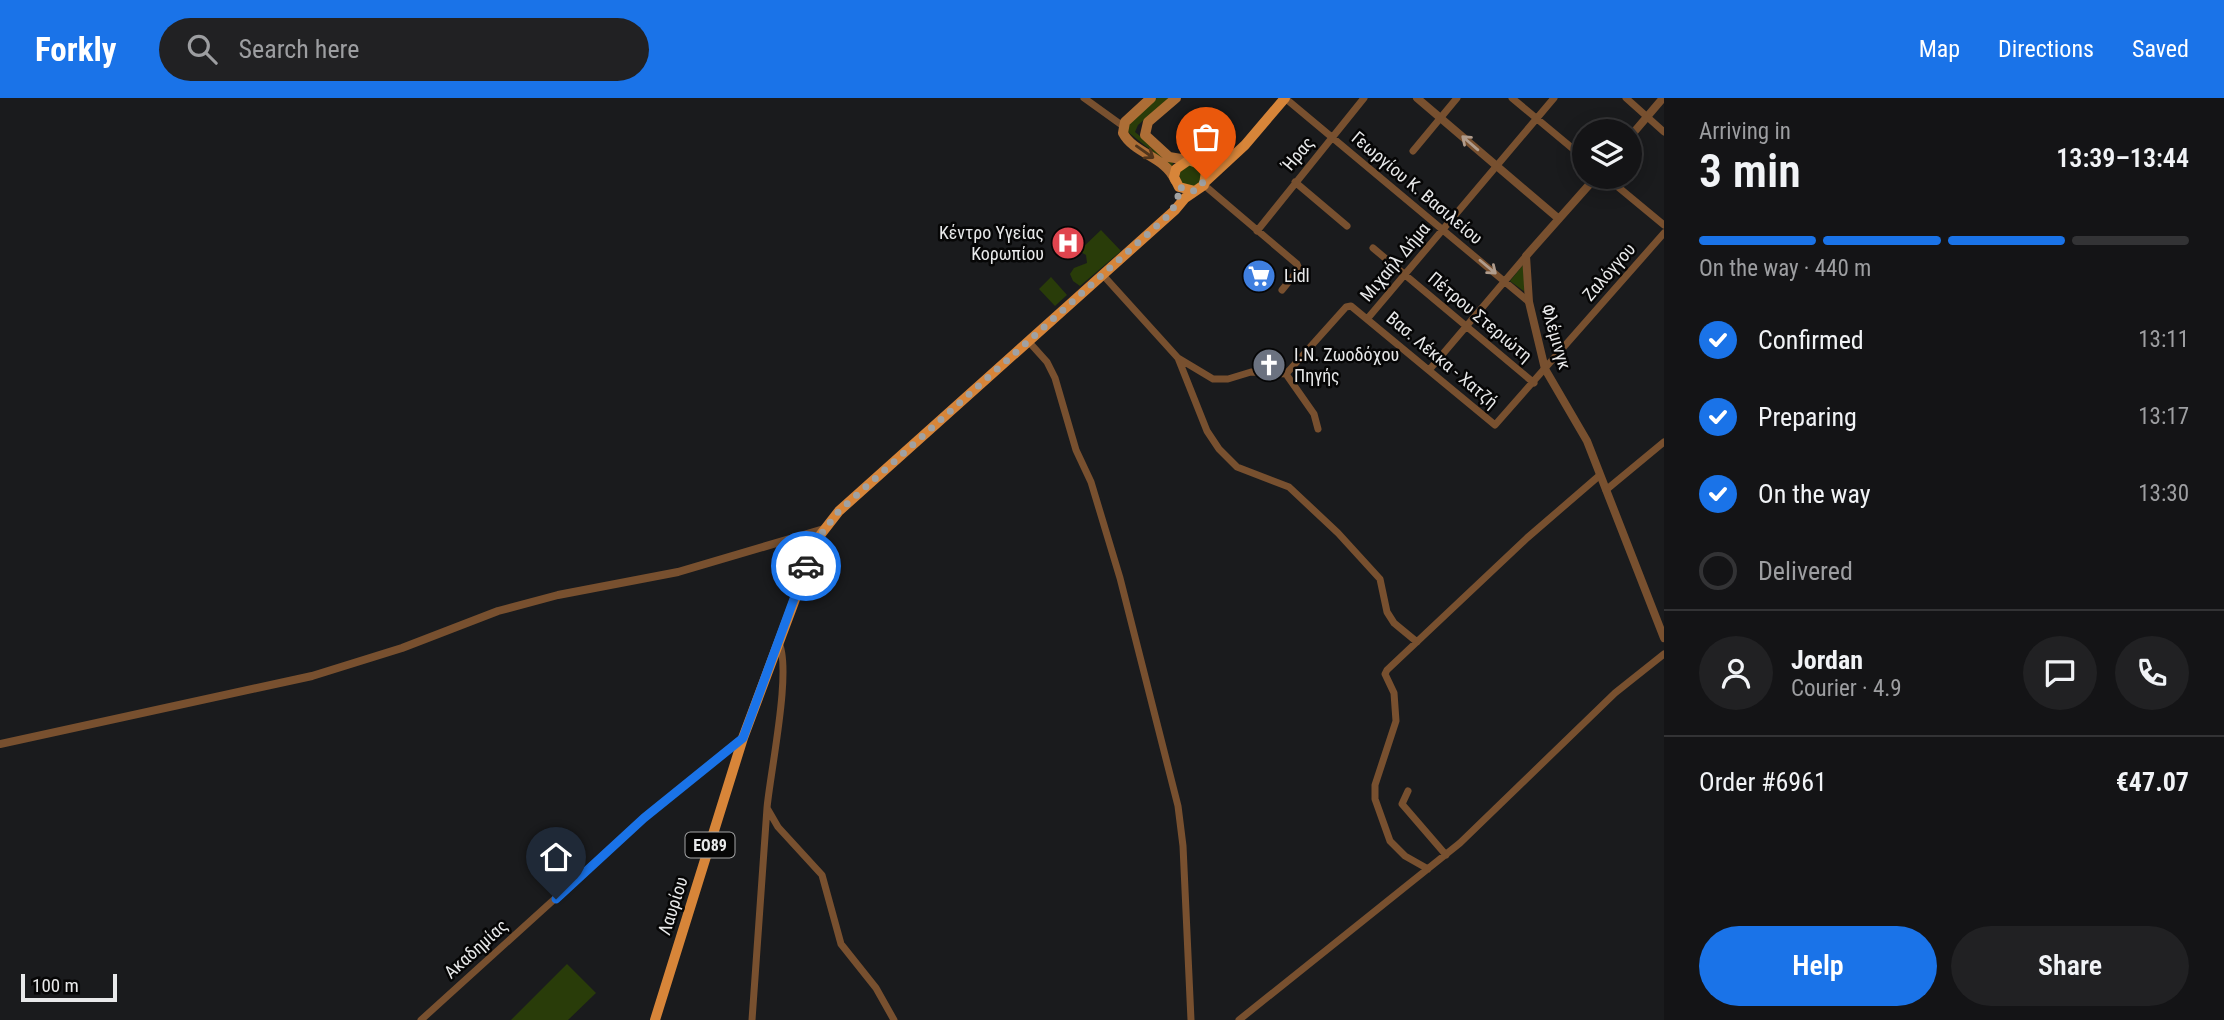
<!DOCTYPE html>
<meta charset="utf-8">
<style>
body{margin:0;font-family:"Roboto Condensed",sans-serif;background:#212123;color:#f1f3f6;height:100vh;display:flex;flex-direction:column;font-size:26px;white-space:nowrap}
*{box-sizing:border-box;margin:0}
p{font-size:23px;color:#9d9ea1}
.icon{flex:none;width:38px;height:38px;fill:none;stroke:currentColor;stroke-width:2;stroke-linecap:round;stroke-linejoin:round}
.map{position:relative;flex:1;overflow:hidden}
.sheet{display:flex;flex-direction:column;background:#141416;width:560px}
.sheet>*{flex:none}
.buttons{position:absolute;left:1572px;top:21px;display:grid;gap:14px}
.buttons a{display:grid;place-items:center;width:70px;height:70px;border-radius:50%;background:#141416;box-shadow:0 4px 18px #0003,0 0 0 2px #333335;font-size:35px}
.scale{position:absolute;left:21px;bottom:18px;width:96px;box-sizing:border-box;padding-left:7px;border:4px solid #e8e9ea;border-top:0;font-size:19px;line-height:24px;white-space:nowrap;color:#e8e9ea;-webkit-text-stroke:5px #060606;paint-order:stroke}
.pin{position:absolute;display:grid;place-items:center;width:60px;height:60px;color:#fff;margin:-72px -30px;border-radius:50% 50% 50% 0;rotate:-45deg;box-shadow:0 0 7px #0007}
.pin .icon{rotate:45deg}
.courier{position:absolute;display:grid;place-items:center;width:70px;height:70px;margin:-35px;border:5px solid #1a73e8;border-radius:50%;background:#fff;color:#222;box-shadow:0 2px 9px #0007}
.summary em{font-style:normal;font-weight:600}
.summary div{display:flex;flex-direction:column-reverse}
.summary{display:flex;align-items:center;justify-content:space-between;height:119px;padding:0 35px}
h1{font-size:46px;font-weight:600;line-height:52px}
.bar{display:grid;grid-template-columns:repeat(4,1fr);gap:10px 7px;align-content:center;height:84px;padding:0 35px}
.bar i{height:9px;border-radius:5px;background:#333335}
.bar .on{background:#1a73e8}
.bar p{grid-column:span 4}
.line{display:flex;align-items:center;gap:18px;padding:0 35px;border-top:2px solid #333335}
.line div{flex:1}
.round{display:grid;place-items:center;flex:none;width:74px;height:74px;border-radius:37px;background:#212123}
ol{padding:0 35px;list-style:none}
li{display:flex;align-items:center;gap:21px;height:77px}
li p{margin-inline-start:auto}
li .icon{padding:7px;border-radius:50%;background:#1a73e8;color:#fff;stroke-width:4}
li:last-child{color:#9d9ea1}
li i{width:38px;height:38px;border:4px solid #333335;border-radius:50%}
.button{display:flex;gap:14px;margin-top:auto;padding:14px 35px}
.button a{flex:1;height:80px;border-radius:42px;background:#1a73e8;color:#fff;font-size:28px;font-weight:600;line-height:80px;text-align:center}
.button a+a{background:#212123;color:#f1f3f6}
header{display:flex;align-items:center;gap:42px;box-sizing:border-box;height:98px;padding:0 35px;background:#1a73e8;color:#fff}
header strong{font-size:33px}
nav{display:flex;gap:38px;margin-inline-start:auto;font-size:24px}
.search{width:490px;height:63px;background:#212123;display:flex;align-items:center;gap:18px;box-sizing:border-box;padding:0 24px;border-radius:38px;color:#9d9ea1;font-size:26px}
main{display:flex;flex:1;min-height:0}
.map>svg:first-child{display:block}
.green{fill:#293c09}
.lines{fill:none;stroke-linecap:round;stroke-linejoin:round}
.minor{stroke:#78502f;stroke-width:7}
.tertiary{stroke:#78502f;stroke-width:8}
.secondary{stroke:#ad6e36;stroke-width:10}
.primary{stroke:#d78539;stroke-width:10}
.oneway{stroke:#b09c8c}
.oneway2{stroke:#51351c}
.done{stroke:#a0a1a2;stroke-width:7;stroke-dasharray:0 12.6}
.route{stroke:#1a73e8;stroke-width:9}
.labels{text-anchor:middle;stroke-width:5;stroke-linejoin:round;paint-order:stroke}
.shield{fill:#060606;stroke:#a4a5a6;stroke-width:2}
.shield-label{font-size:16px;font-weight:bold;fill:#e8e9ea}
.street-label{font-size:18px;fill:#e8e9ea;stroke:#060606}
.poi-label{font-size:18px;fill:#e8e9ea;stroke:#060606;text-anchor:start}
</style>
<header>
<strong>Forkly</strong>
<div class="search"><svg class="icon" aria-label="search" viewBox="0 0 24 24"><circle cx="10" cy="10" r="6"/><path d="M15 15l6 6"/></svg>Search here</div>
<nav><a>Map</a><a>Directions</a><a>Saved</a></nav>
</header>
<main>
<div class="map">
<svg width="1664" height="922" viewBox="0 0 1664 922">
<rect width="100%" height="100%" fill="#1a1b1d"/>
<!-- green -->
<path class="green" d="M 1155,0 L 1169,0 L 1138,27 L 1135,34 L 1173,65 L 1172,69 L 1128,34 L 1128,28 Z
M 1188,65 L 1202,73 L 1199,88 L 1183,89 L 1178,73 Z
M 1101,132 L 1121,153 L 1080,188 L 1073,183 L 1070,176 L 1074,170 L 1087,165 L 1086,157 L 1079,153 Z
M 1523,167 L 1525,194 L 1510,183 Z
M 1051,179 L 1067,197 L 1055,208 L 1039,191 Z
M 567,866 L 596,895 L 568,922 L 511,922 Z"/>
<g class="lines">
<!-- minor -->
<path class="minor" d="M 1084,0 L 1123,28
M 1285,0 L 1529,204
M 1512,0 L 1584,60
M 1626,0 L 1664,34
M 1413,53 L 1457,0
M 1606,79 L 1664,127
M 1295,84 L 1347,128
M 1204,87 L 1297,166 L 1299,171 L 1282,192
M 1257,133 L 1364,0
M 1373,150 L 1534,285
M 1102,176 L 1178,260 L 1207,333 L 1219,351 L 1237,369 L 1289,389 L 1338,435 L 1380,481 L 1387,514 L 1394,525 L 1417,544
M 1368,220 L 1554,0
M 1029,244 L 1047,264 L 1055,280 L 1076,352 L 1091,384 L 1120,480 L 1178,708 L 1183,748 L 1191,922
M 1178,260 L 1213,281 L 1228,281 L 1251,274 L 1286,276 L 1346,209 L 1351,208 L 1495,327 L 1664,135
M 1430,271 L 1526,158
M 1286,276 L 1314,316 L 1318,331
M 1606,392 L 1664,344
M 778,543 C 793,568 770,675 767,710 L 778,729 L 822,777 L 841,846 L 876,890 L 894,922
M 1408,693 L 1402,706 L 1446,757
M 1428,771 L 1405,758 L 1390,743 L 1375,701 L 1375,687 L 1396,623 L 1394,595 L 1385,576 L 1387,572 L 1527,440 L 1600,377
M 421,922 L 644,720 L 741,641
M 752,922 L 767,710
M 1239,922 L 1460,745 L 1615,595 L 1664,556"/>
<!-- tertiary -->
<path class="tertiary" d="M 1417,0 L 1559,121
M 1629,40 L 1663,0
M 1596,79 L 1526,158 L 1529,204 L 1545,271 L 1587,343 L 1664,540
M 0,646 L 312,578 L 402,550 L 498,513 L 558,497 L 678,474 L 824,431"/>
<!-- secondary -->
<path class="secondary" d="M 1151,0 L 1125,24 L 1123,35 C 1134,56 1166,59 1175,82
M 1176,0 L 1148,24 L 1145,37 L 1169,59 L 1187,62"/>
<!-- primary -->
<path class="primary" d="M 1205,84 L 1245,47 L 1285,0
M 1195,93 L 1179,89 L 1174,79 L 1176,71 L 1189,62 L 1205,68
M 655,922 L 743,640 L 818,440 L 839,413 L 1175,112 L 1185,100 L 1204,87 L 1206,73 L 1200,65"/>
</g>
<!-- one-way arrows -->
<defs><path id="oneway-shaft" d="M-6 0H5M1.5-3L5.5 0L1.5 3" fill="none" stroke-width="1.6" stroke-linecap="round" stroke-linejoin="round" transform="scale(1.75)"/></defs>
<g class="oneway">
<use href="#oneway-shaft" transform="translate(1470 45) rotate(-139)"/>
<use href="#oneway-shaft" transform="translate(1488 169) rotate(40)"/>
</g>
<use class="oneway2" href="#oneway-shaft" transform="translate(1145 54) rotate(35)"/>
<g class="lines">
<!-- done -->
<path class="done" d="M 806,468 L 818,440 L 839,413 L 1170,116 L 1178,101 L 1178,89 L 1195,93 L 1206,81"/>
<!-- route -->
<path class="route" d="M 556,801 L 644,720 L 743,640 L 806,468"/>
</g>
<!-- icons -->
<defs>
<symbol id="hospital-disc" viewBox="-11 -11 22 22"><circle r="9.5" fill="#e0444e" stroke="#060606"/><path d="M-5-5h3v3.5h4V-5h3V5h-3V1.5h-4V5h-3Z" fill="#fff"/></symbol>
<symbol id="supermarket-disc" viewBox="-11 -11 22 22"><circle r="9.5" fill="#3f7fe0" stroke="#060606"/><path d="M-6-5.5h2.5l.6 2H6L4.5 2H-2.5L-4.4-4H-6ZM-1.5 3.2a1.3 1.3 0 1 0 .1 0ZM3 3.2a1.3 1.3 0 1 0 .1 0Z" fill="#fff"/></symbol>
<symbol id="church-disc" viewBox="-11 -11 22 22"><circle r="9.5" fill="#6b7280" stroke="#060606"/><path d="M-1.2-6h2.4v3.5h3.3v2.4h-3.3V6h-2.4V-.1h-3.3v-2.4h3.3Z" fill="#fff"/></symbol>
</defs>
<g fill-rule="evenodd">
<use href="#hospital-disc" x="1049" y="126" width="38" height="38"/>
<use href="#supermarket-disc" x="1240" y="159" width="38" height="38"/>
<use href="#church-disc" x="1250" y="248" width="38" height="38"/>
</g>
<g class="labels">
<!-- shield labels -->
<rect class="shield" x="685.5" y="734.5" width="49" height="25" rx="5"/>
<g class="shield-label">
<text x="710" y="753">ΕΟ89</text>
</g>
<!-- street labels -->
<g class="street-label">
<text transform="translate(1298 56) rotate(-50)" y="6">Ήρας</text>
<text transform="translate(1417 90) rotate(40)" y="6">Γεωργίου Κ. Βασιλείου</text>
<text transform="translate(1395 164) rotate(-50)" y="6">Μιχαήλ Δήμα</text>
<text transform="translate(1609 174) rotate(-49)" y="6">Ζαλόγγου</text>
<text transform="translate(1480 219) rotate(40)" y="6">Πέτρου Στεριώτη</text>
<text transform="translate(1556 239) rotate(74)" y="6">Φλέμινγκ</text>
<text transform="translate(1442 262) rotate(40)" y="6">Βασ. Λέκκα - Χατζή</text>
<text transform="translate(673 808) rotate(-72)" y="6">Λαυρίου</text>
<text transform="translate(476 851) rotate(-42)" y="6">Ακαδημίας</text>
</g>
<!-- poi labels -->
<g class="poi-label">
<text x="1044" y="141" text-anchor="end">Κέντρο Υγείας<tspan x="1044" dy="21">Κορωπίου</tspan></text>
<text x="1284" y="184">Lidl</text>
<text x="1294" y="263">Ι.Ν. Ζωοδόχου<tspan x="1294" dy="21">Πηγής</tspan></text>
</g>
</g>
</svg>
<div class="buttons">
<a><svg class="icon" aria-label="layers" viewBox="0 0 24 24"><path d="M12 4l9 5-9 5-9-5zM3 14l9 5 9-5"/></svg></a>
</div>
<div class="scale">100 m</div>
<div class="pin" style="left:1206px;top:81px;background:#ea580c"><svg class="icon" aria-label="bag" viewBox="0 0 24 24"><path d="M5 8h14l-1 12H6zM9 8a3 3 0 0 1 6 0"/></svg></div>
<div class="pin" style="left:556px;top:801px;background:#1f2937"><svg class="icon" aria-label="home" viewBox="0 0 24 24"><path d="M3 11l9-7 9 7M6 9v11h12V9"/></svg></div>
<div class="courier" style="left:806px;top:468px"><svg class="icon" aria-label="car" viewBox="0 0 24 24"><path d="M5 17H2v-5l4-1 3-4h7l3 4 3 1v5h-3M9 17h6M6 11h13"/><circle cx="7" cy="17" r="2"/><circle cx="17" cy="17" r="2"/></svg></div>
</div>
<section class="sheet">
<div class="summary"><div><h1>3 min</h1><p>Arriving in</p></div><em>13:39–13:44</em></div>
<div class="bar"><i class="on"></i><i class="on"></i><i class="on"></i><i></i><p>On the way · 440 m</p></div>
<ol>
<li><svg class="icon" aria-label="check" viewBox="0 0 24 24"><path d="M5 12l5 5 9-10"/></svg>Confirmed<p>13:11</p></li>
<li><svg class="icon" aria-label="check" viewBox="0 0 24 24"><path d="M5 12l5 5 9-10"/></svg>Preparing<p>13:17</p></li>
<li><svg class="icon" aria-label="check" viewBox="0 0 24 24"><path d="M5 12l5 5 9-10"/></svg>On the way<p>13:30</p></li>
<li><i></i>Delivered</li>
</ol>
<div class="line" style="height:126px"><a class="round"><svg class="icon" aria-label="person" viewBox="0 0 24 24"><circle cx="12" cy="8" r="4"/><path d="M4 21q1-7 8-7t8 7"/></svg></a><div><b>Jordan</b><p>Courier · 4.9</p></div><a class="round"><svg class="icon" aria-label="chat" viewBox="0 0 24 24"><path d="M4 5h16v11H9l-5 4z"/></svg></a><a class="round"><svg class="icon" aria-label="phone" viewBox="0 0 24 24"><path d="M5 4h4l2 5-3 2q2 4 5 5l2-3 5 2v4C11 20 4 13 5 4z"/></svg></a></div>
<div class="line" style="height:91px"><div>Order #6961</div><b>€47.07</b></div>
<div class="button"><a>Help</a><a>Share</a></div>
</section>
</main>
